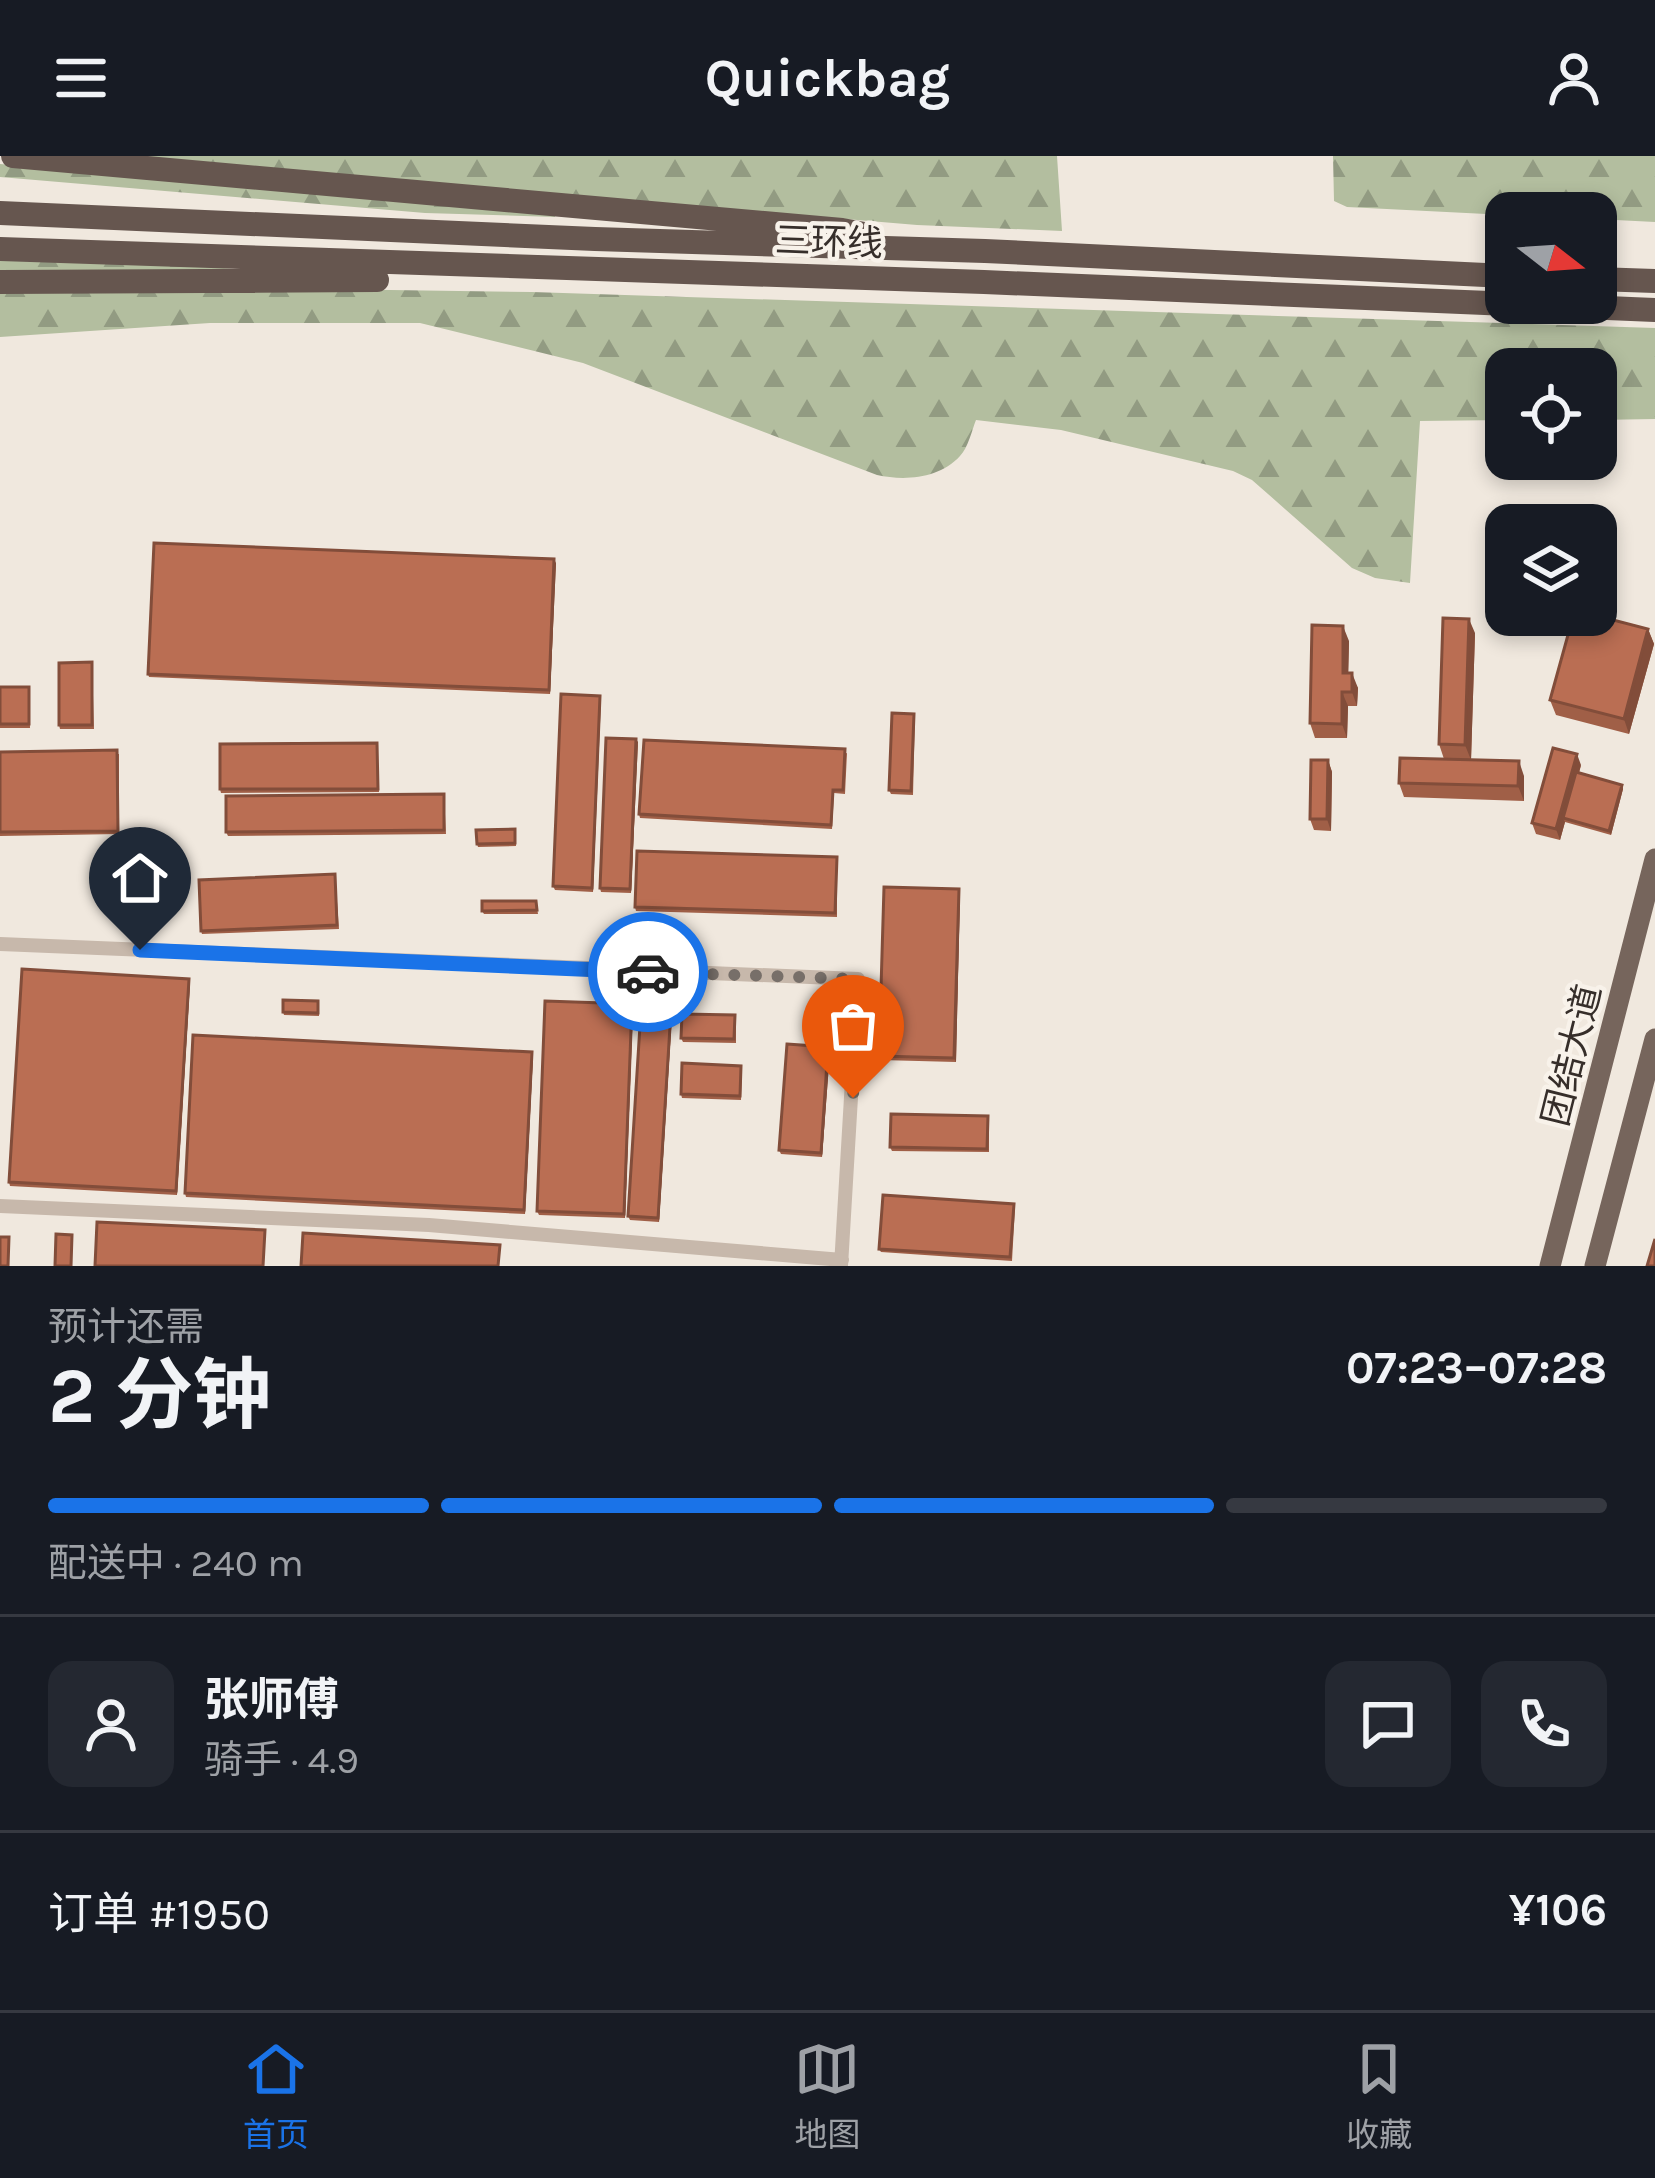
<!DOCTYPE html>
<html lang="zh">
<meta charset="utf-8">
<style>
body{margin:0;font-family:Karla,"Noto Sans SC",sans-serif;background:#242831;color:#f1f3f6;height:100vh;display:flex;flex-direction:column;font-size:45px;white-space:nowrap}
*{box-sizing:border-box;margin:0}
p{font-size:39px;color:#9ea1a6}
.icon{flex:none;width:66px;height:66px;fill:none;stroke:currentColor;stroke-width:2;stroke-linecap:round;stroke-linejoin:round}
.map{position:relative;height:1110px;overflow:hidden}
.panel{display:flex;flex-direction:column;background:#171b24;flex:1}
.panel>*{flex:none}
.needle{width:78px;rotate:107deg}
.buttons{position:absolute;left:1485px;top:36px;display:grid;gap:24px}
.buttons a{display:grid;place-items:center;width:132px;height:132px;border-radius:24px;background:#171b24;box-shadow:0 6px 18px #0003;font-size:60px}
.pin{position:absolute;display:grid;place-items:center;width:102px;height:102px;color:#fff;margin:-123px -51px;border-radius:50% 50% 50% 0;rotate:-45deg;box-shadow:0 0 12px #0007}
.pin .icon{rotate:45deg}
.courier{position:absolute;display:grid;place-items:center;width:120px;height:120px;margin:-60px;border:9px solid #1a73e8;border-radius:50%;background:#fff;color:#222;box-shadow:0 3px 15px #0007}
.headline em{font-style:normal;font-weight:700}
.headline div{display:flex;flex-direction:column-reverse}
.headline{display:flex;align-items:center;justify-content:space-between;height:204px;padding:0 48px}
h1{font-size:78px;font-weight:700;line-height:90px}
.bar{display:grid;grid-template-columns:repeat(4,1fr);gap:18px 12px;align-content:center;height:144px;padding:0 48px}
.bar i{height:15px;border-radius:9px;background:#363941}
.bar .active{background:#1a73e8}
.bar p{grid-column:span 4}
.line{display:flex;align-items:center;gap:30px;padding:0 48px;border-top:3px solid #363941}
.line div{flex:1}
.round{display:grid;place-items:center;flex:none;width:126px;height:126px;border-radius:24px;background:#242831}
header{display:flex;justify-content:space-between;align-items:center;height:156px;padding:0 48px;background:#171b24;font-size:54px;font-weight:700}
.tab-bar{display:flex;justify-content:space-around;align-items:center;height:168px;border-top:3px solid #363941;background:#171b24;font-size:33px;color:#9ea1a6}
.tab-bar a{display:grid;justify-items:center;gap:6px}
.tab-bar .active{color:#1a73e8}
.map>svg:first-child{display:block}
.forest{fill:url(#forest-firs)}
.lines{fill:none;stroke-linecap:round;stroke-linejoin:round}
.minor{stroke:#c7b8ab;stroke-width:14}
.primary{stroke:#76655c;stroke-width:21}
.trunk{stroke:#66564f;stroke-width:24}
.trunk-bridge{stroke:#66564f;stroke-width:24}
.wall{fill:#a05f47}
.shaded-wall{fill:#824d3a}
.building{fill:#ba6e53;stroke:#824d3a;stroke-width:3}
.done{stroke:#776f69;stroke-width:12;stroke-dasharray:0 21.6}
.route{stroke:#1a73e8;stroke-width:15}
.labels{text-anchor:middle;stroke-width:9;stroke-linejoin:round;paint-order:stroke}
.street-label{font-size:36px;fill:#362e2a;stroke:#f8f2ea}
</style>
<header><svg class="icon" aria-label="menu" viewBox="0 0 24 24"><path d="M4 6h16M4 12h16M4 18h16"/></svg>Quickbag<svg class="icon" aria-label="person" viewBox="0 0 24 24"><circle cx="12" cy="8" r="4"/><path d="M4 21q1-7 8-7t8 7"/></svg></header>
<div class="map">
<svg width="1655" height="1110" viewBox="0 0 1655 1110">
<defs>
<pattern id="forest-firs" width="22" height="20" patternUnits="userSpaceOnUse" patternTransform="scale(3)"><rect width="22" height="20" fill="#b3be9f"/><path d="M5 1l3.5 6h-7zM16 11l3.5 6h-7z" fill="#929b82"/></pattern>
</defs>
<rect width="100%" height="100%" fill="#f0e8de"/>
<!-- forest -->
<path class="forest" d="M 88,0 L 1057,0 L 1062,75 L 917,69 Z
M 1333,0 L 1655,0 L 1655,66 L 1596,63 L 1596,57 L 1506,59 L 1347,51 L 1334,45 Z
M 0,8 L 556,55 L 555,61 L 425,57 L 0,21 Z
M 0,102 L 195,109 L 252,115 L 0,119 Z
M 246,132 L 532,136 L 1655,172 L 1655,263 L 1596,264 L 1596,213 L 1506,213 L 1506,264 L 1420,265 L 1410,427 L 1375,422 L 1352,412 L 1252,324 L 1233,315 L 1061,274 L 976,264 C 972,274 968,292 960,300 C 939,323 904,325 877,319 L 583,207 L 420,167 L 210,167 L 0,181 L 0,134 Z"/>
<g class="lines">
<!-- minor -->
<path class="minor" d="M 0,788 L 858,823 L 841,1110
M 0,1050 L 429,1069 L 842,1104"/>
<!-- primary -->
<path class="primary" d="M 1550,1110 L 1655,703
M 1595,1110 L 1655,883"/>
<!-- trunk -->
<path class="trunk" d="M 13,0 L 842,74 L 870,79
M 0,57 L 595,83 L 985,95 L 1506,120
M 0,93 L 984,126 L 1655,154
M 0,126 L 377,124"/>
<!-- trunk-bridge -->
<path class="trunk-bridge" d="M 1596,123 L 1655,125"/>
</g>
<!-- wall -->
<path class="wall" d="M 556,407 L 550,538 L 149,521 L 148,518 Z
M 1581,470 L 1648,473 L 1654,488 L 1629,578 L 1556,559 L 1550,544 Z
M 1475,477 L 1471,604 L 1524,620 L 1524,645 L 1404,641 L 1399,627 L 1444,603 L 1439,588 Z
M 1349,485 L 1348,517 L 1358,532 L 1357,550 L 1348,550 L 1347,582 L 1315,582 L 1310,567 Z
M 92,506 L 94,573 L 60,573 L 59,569 Z
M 0,531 L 29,531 L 30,572 L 0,572 Z
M 600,540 L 593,736 L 555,734 L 553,730 Z
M 915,561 L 913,639 L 891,638 L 889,634 Z
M 638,586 L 631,737 L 601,736 L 600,732 Z
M 377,587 L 379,636 L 221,637 L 220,633 Z
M 0,596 L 119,598 L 119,678 L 0,680 Z
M 847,597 L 845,638 L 834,637 L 832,673 L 640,662 L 639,658 Z
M 1328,604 L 1332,616 L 1331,675 L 1314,674 L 1310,663 Z
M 1581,609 L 1579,617 L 1622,629 L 1623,633 L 1611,679 L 1565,666 L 1560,684 L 1536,678 L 1532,667 Z
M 444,638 L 446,678 L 228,680 L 226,676 Z
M 516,677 L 516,690 L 478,691 L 477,688 Z
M 837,701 L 837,761 L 636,755 L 635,751 Z
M 335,718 L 339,773 L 202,778 L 201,775 Z
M 960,737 L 956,906 L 881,904 L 879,900 Z
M 536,745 L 538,758 L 484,758 L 482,755 Z
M 674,807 L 675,811 L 659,1066 L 630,1064 L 628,1060 Z
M 190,827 L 177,1039 L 10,1030 L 9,1026 Z
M 319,848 L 319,860 L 284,859 L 283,856 Z
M 633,852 L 625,1062 L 539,1059 L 537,1055 Z
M 736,862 L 736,887 L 683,886 L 681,882 Z
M 828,891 L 830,895 L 822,1001 L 781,998 L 779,994 Z
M 533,900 L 525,1058 L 186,1041 L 185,1037 Z
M 742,913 L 741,944 L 682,942 L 681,938 Z
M 989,963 L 989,996 L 892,995 L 890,991 Z
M 1015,1052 L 1012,1105 L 881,1096 L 879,1093 Z"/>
<!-- shaded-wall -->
<path class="shaded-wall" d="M 554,403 L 556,407 L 550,538 L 549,534 Z
M 1469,463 L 1475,477 L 1471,604 L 1465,589 Z
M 1343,470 L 1349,485 L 1348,532 L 1343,517 Z
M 1648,473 L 1654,488 L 1629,578 L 1624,563 Z
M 1352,517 L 1358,532 L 1357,550 L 1352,536 Z
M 1342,536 L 1348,550 L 1347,582 L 1342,568 Z
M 600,540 L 601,544 L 593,736 L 592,732 Z
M 636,583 L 638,586 L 631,737 L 630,733 Z
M 1577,598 L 1581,609 L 1566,663 L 1563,662 L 1565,666 L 1560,684 L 1556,673 Z
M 1328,604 L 1332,616 L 1331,675 L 1327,663 Z
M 1519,605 L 1524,620 L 1524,645 L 1518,630 Z
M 1622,629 L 1623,633 L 1611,679 L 1609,675 Z
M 959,733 L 960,737 L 956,906 L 954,902 Z
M 674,807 L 675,811 L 659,1066 L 658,1062 Z
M 189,823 L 190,827 L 177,1039 L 176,1035 Z
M 632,848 L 633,852 L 625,1062 L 624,1058 Z
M 828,891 L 830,895 L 822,1001 L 821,997 Z
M 532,896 L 533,900 L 525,1058 L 524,1054 Z"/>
<!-- building -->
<path class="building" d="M 154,387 L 554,403 L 549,534 L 148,518 Z
M 1584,459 L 1594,459 L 1648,473 L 1624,563 L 1550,544 L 1571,468 L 1581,470 Z
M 1443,462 L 1469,463 L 1465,589 L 1439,588 Z
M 1312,469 L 1343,470 L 1343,517 L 1352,517 L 1352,536 L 1342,536 L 1342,568 L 1310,567 Z
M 92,506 L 92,569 L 59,569 L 59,507 Z
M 0,531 L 29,531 L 29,568 L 0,568 Z
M 561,538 L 600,540 L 592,732 L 553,730 Z
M 892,557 L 914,558 L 911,635 L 889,634 Z
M 606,582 L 636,583 L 630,733 L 600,732 Z
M 644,584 L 845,593 L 843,634 L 833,634 L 831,669 L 639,658 Z
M 377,587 L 378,633 L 220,633 L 220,588 Z
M 1553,592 L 1577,598 L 1556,673 L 1532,667 Z
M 117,594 L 118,675 L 0,676 L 0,596 Z
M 1400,602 L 1519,605 L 1518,630 L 1399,627 Z
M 1311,604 L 1328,604 L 1327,663 L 1310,663 Z
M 1576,616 L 1622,629 L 1609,675 L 1563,662 Z
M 444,638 L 444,674 L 226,676 L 226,640 Z
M 515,673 L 515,687 L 477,688 L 476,674 Z
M 637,695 L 837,701 L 835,757 L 635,751 Z
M 335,718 L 337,769 L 201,775 L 199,724 Z
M 884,731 L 959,733 L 954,902 L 879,900 Z
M 482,745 L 536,745 L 537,754 L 482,755 Z
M 644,806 L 674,807 L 658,1062 L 628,1060 Z
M 22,813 L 189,823 L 176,1035 L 9,1026 Z
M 283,844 L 318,845 L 318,857 L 283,856 Z
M 545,845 L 632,848 L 624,1058 L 537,1055 Z
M 682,858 L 735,859 L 734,883 L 681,882 Z
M 193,879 L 532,896 L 524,1054 L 185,1037 Z
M 787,888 L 828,891 L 821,997 L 779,994 Z
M 682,907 L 741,910 L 740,940 L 681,938 Z
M 891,958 L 988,960 L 987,993 L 890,991 Z
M 883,1039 L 1014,1048 L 1010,1101 L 879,1093 Z
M 97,1066 L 265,1074 L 263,1110 L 95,1110 Z
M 303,1077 L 500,1089 L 498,1110 L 301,1110 Z
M 56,1078 L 72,1079 L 71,1110 L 55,1110 Z
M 0,1081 L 9,1081 L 8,1110 L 0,1110 Z
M 1655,1083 L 1655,1110 L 1647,1110 Z"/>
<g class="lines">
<!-- done -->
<path class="done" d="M 648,816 L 858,823 L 853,942"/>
<!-- route -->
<path class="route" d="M 140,794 L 648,816"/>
</g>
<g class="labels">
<!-- street labels -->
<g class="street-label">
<text transform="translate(829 85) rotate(2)" y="13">三环线</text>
<text transform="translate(1571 899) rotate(-76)" y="13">团结大道</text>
</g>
</g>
</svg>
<div class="buttons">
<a><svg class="needle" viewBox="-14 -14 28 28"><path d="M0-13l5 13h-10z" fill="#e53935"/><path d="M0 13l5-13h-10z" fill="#9ea1a6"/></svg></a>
<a><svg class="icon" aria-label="locate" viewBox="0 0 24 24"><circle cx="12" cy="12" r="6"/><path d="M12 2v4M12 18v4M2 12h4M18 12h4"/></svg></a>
<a><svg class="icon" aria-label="layers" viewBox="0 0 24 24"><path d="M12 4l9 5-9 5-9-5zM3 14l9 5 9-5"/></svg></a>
</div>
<div class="pin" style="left:853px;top:942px;background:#ea580c"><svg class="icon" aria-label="bag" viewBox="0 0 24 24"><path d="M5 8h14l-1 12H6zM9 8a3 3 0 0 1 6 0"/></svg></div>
<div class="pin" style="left:140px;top:794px;background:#1f2937"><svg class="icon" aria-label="home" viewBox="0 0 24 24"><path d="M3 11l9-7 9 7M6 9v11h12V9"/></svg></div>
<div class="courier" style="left:648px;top:816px"><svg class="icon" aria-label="car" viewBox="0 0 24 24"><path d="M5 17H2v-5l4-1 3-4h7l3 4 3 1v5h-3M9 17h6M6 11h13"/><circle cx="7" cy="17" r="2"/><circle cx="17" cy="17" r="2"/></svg></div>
</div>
<section class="panel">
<div class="headline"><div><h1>2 分钟</h1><p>预计还需</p></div><em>07:23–07:28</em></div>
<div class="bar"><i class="active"></i><i class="active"></i><i class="active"></i><i></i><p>配送中 · 240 m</p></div>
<div class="line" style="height:216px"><a class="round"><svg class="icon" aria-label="person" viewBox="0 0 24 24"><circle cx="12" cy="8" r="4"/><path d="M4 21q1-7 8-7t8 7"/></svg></a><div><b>张师傅</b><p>骑手 · 4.9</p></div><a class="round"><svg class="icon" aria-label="chat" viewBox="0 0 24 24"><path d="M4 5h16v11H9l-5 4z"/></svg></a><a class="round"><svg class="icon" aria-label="phone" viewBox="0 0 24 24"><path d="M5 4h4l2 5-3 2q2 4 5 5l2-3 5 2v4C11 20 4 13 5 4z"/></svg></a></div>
<div class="line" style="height:156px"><div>订单 #1950</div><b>¥106</b></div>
</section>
<nav class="tab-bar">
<a class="active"><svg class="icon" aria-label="home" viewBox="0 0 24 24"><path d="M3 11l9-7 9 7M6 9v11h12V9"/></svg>首页</a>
<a><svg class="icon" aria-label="map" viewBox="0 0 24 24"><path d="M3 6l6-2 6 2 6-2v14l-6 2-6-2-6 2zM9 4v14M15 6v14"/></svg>地图</a>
<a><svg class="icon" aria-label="saved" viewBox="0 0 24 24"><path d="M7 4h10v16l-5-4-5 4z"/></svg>收藏</a>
</nav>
